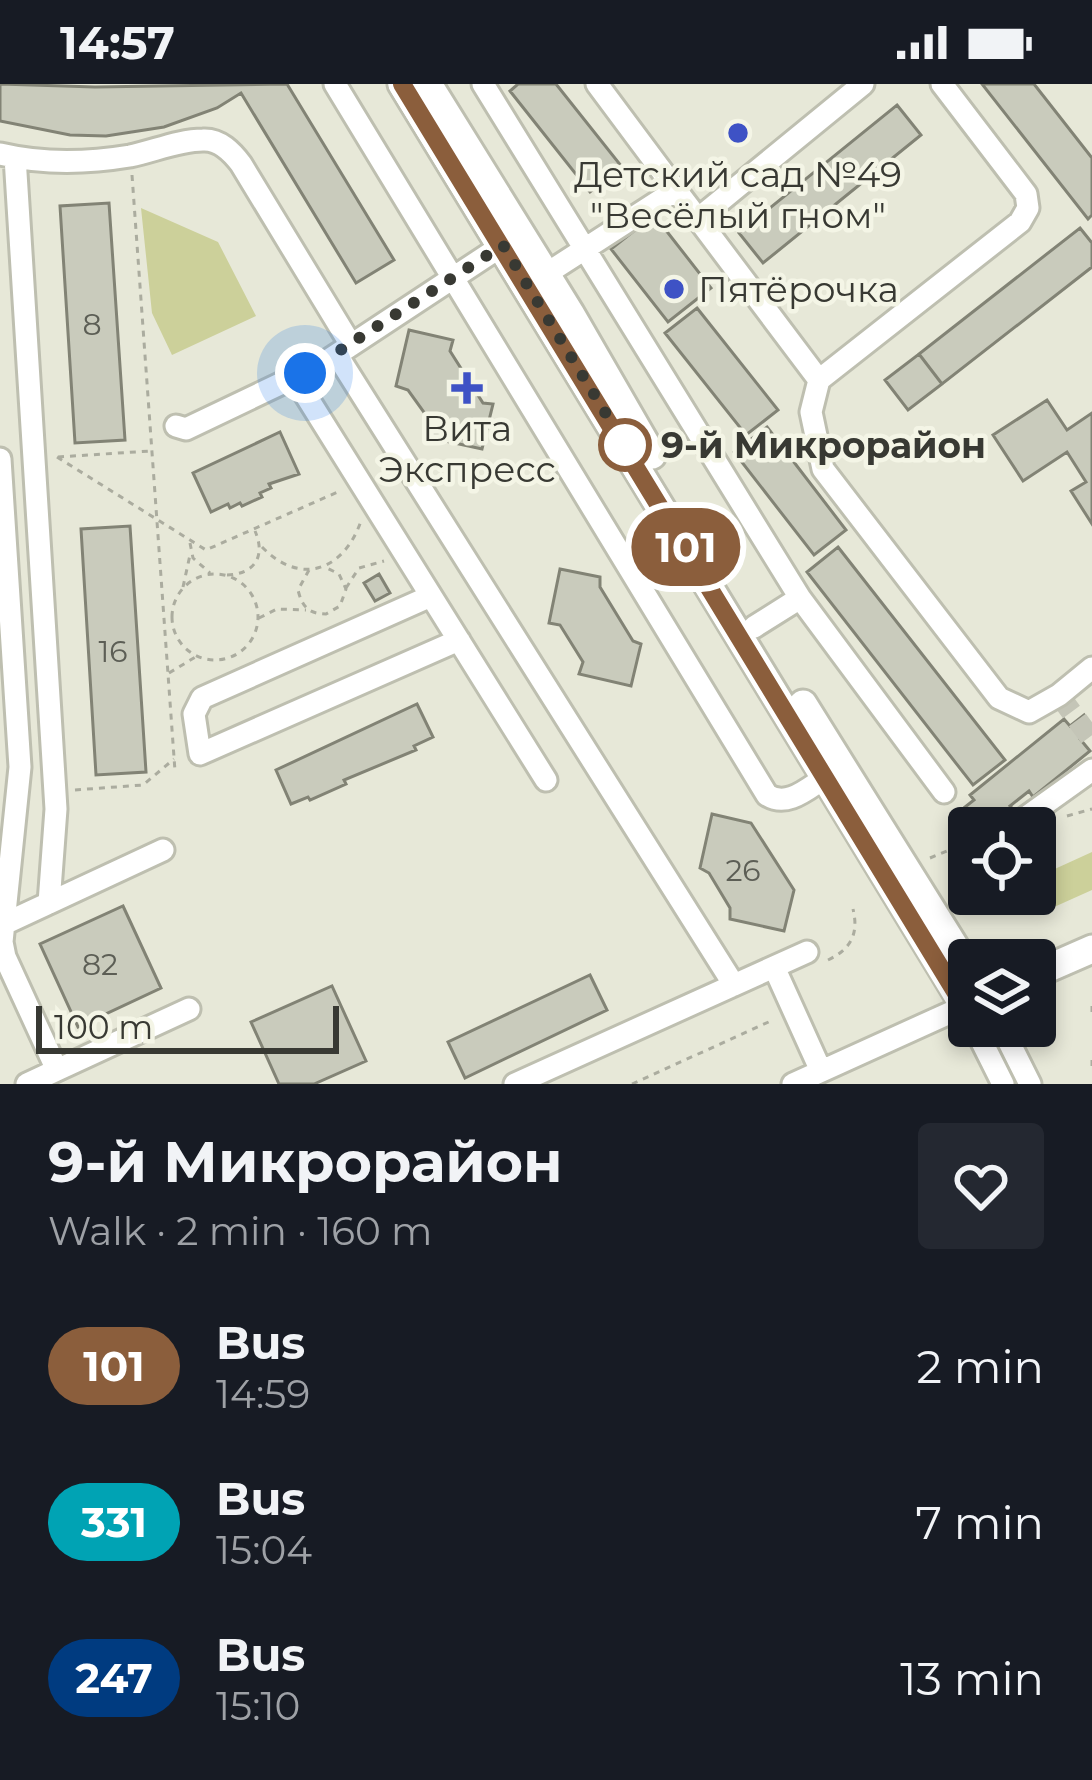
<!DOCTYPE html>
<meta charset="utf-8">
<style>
body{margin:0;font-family:Montserrat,sans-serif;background:#242831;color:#f1f3f6;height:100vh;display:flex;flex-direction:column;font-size:45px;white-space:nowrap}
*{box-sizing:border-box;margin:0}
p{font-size:39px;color:#9ea1a6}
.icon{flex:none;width:66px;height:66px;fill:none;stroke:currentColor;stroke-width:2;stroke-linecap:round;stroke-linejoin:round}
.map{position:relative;height:1000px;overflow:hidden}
.panel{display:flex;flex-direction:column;background:#171b24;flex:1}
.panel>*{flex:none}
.badge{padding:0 24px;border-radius:39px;font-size:42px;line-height:78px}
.controls{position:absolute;left:948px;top:723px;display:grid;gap:24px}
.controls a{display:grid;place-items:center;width:108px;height:108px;border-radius:12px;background:#171b24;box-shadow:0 6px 18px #0003;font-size:60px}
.scale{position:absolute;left:36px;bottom:30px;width:303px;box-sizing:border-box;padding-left:12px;border:6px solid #383933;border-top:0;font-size:33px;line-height:42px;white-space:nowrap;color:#383933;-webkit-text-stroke:9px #f4f5e6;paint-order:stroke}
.you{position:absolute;width:60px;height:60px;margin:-30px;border:9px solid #fff;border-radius:50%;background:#1a73e8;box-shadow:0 0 0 18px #1a73e833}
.map>.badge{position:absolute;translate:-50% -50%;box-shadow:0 0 0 6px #fff}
.round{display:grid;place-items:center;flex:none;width:126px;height:126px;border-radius:12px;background:#242831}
.overview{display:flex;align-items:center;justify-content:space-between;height:204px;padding:0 48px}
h1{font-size:57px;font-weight:700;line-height:90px}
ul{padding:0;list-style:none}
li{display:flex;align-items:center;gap:36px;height:156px;padding:0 48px}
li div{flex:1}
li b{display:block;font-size:45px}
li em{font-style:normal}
li .badge{min-width:132px;font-weight:700;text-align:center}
.status{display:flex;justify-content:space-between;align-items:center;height:84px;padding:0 60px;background:#171b24;direction:ltr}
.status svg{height:33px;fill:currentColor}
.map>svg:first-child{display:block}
</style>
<div class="status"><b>14:57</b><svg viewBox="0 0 49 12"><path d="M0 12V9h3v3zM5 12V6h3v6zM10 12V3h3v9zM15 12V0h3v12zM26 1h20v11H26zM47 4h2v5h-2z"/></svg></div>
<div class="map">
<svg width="1092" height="1000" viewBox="0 0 1092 1000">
<rect width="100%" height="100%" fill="#e7e8d8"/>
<path fill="#ccd09a" d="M141,124L218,158L256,232L172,271L152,229Z
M1092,768V806L1043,828L1033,810L1035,794Z"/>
<path fill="#c9cbbc" stroke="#828375" stroke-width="3" d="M0,0L95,3L287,0L394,176L356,199L241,9L217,24L164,43L106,52L70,51L0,37Z
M518,0H556L622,83L590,108L510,7Z
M982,0H1034L1092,74V131L1088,135Z
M897,21L921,51L763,179L739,149Z
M109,119L125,356L75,359L60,122Z
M654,131L711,204L668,238L611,165Z
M1080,144L1092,159V183L942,300L919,270Z
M697,224L778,326L746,351L665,249Z
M409,246L453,256L450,267L483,319L493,320L482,365L427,353L431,338L408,306L396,302Z
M919,270L942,300L908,326L885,296Z
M1047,316L1067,346L1092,329V440L1071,407L1086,398L1067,368L1023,397L993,351Z
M767,343L846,446L814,471L734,368Z
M280,348L299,390L269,400L271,404L260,409L262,413L242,422L240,419L230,424L228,420L211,428L193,389Z
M130,442L146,688L96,691L81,445Z
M838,463L1005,676L973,701L807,488Z
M560,485L600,493V503L633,557L641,560L631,602L579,590L583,578L560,541L549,539Z
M379,490L390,509L375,517L364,499Z
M417,620L433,653L414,662L416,666L344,696L346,700L310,716L308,713L291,720L276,686Z
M1084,631L1092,646L1080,655L1090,667L1033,713L1029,707L1010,722L1018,731L1007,740L1003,735L992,744H972L966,737L972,732L965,723L974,716L970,711L1064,635L1070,642Z
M712,730L751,739L794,806L784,847L730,835V824L709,789L700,784Z
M123,822L161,904L78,943L40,860Z
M590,891L607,926L465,994L448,958Z
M332,902L366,977L314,1000H279L251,938Z"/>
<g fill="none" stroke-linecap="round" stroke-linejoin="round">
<path stroke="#c4c5b7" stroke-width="21" stroke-dasharray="21 10" stroke-linecap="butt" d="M1059,611L1092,656"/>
<defs>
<path id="minor" d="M335,0L767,711C788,724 808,704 826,693
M483,0L800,514L944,708
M597,0L676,106
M942,0L1026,110L1028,124L1020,138L819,296L811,328L823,385L999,614L1029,628L1059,611L1092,584
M0,70C42,80 88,79 130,72C154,67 179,56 203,56C220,55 232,68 241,80L351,261
M15,73L56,725L49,819
M698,135L819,296
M546,190L676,106L698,135L863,0
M337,271L734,901
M295,294L546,696
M176,342L186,345L324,279L503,161
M0,375L20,683L2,858L5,873L57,986L27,1000
M431,512L202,614L194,630L200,670L459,556
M754,543L800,514
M1011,744L1092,686
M2,841L163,766
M774,883L821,987
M974,942L1003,1000
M1001,942L1030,1000
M57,986L189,925
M515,1000L807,868
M793,1000L965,922L969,931"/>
<path id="major" d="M402,0L965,922L969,920
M428,0L570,229L652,371
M803,620L969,886
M1035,890L1092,865"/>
</defs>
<use href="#minor" stroke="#bebfb0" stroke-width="27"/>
<use href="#major" stroke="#bebfb0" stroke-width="33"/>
<path stroke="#abac9f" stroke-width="3" stroke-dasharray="6 6" stroke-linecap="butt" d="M132,91L175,687
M57,373L206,466L340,407
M58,373L150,367
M190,459L193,474L210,489
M262,463C301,503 344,486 361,437
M309,486L298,506C302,522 308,530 326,530L340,522L346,505L339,490L325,483
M172 533a43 43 0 1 1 86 0a43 43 0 1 1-86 0Z
M227,491C255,490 266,472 255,447
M183,503L190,471
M346,504L359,484L384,477
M259,534L277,525L306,526
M169,589L197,572
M75,706L143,701L174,675
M1067,732L1092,725
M930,774L969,758
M828,876C851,865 859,850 853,825
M1092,922V933
M1092,976V984
M632,1000L773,936"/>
<use href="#minor" stroke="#fff" stroke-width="21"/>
<use href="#major" stroke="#fff" stroke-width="27"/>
</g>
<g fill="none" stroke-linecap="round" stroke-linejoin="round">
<defs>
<path id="line" d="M402,0L964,922L969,920"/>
</defs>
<use href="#line" stroke="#fff" stroke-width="27"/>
<use href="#line" stroke="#8b5e3c" stroke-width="18"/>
<path stroke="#383933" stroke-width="12" stroke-dasharray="0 21.6" d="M305,289L503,161L625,361"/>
</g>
<g fill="#3e52c5" stroke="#f4f5e6" stroke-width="4.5">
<circle cx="738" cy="49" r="12"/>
<circle cx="674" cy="205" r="12"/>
<path d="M461 286h12v12h12v12h-12v12h-12v-12h-12v-12h12z"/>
</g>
<circle fill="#fff" stroke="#8b5e3c" stroke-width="6" cx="625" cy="361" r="24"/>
<g text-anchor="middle" stroke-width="9" stroke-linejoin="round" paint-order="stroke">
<g font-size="30" fill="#5c5e55">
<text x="92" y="251">8</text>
<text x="113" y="578">16</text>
<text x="743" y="797">26</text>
<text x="100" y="891">82</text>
</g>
<g font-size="36" fill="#383933" stroke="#f4f5e6">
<text x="738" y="103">Детский сад №49<tspan x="738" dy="41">"Весёлый гном"</tspan></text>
<text x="698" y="218" text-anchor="start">Пятёрочка</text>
<text x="467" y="357">Вита<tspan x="467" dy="41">Экспресс</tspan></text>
</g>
<g font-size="36" font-weight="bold" fill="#383933" stroke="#f4f5e6" text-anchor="start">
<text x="661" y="374">9-й Микрорайон</text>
</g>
</g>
</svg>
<div class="controls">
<a><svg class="icon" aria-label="locate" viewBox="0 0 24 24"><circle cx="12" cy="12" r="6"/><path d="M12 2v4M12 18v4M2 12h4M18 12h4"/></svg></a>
<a><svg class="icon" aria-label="layers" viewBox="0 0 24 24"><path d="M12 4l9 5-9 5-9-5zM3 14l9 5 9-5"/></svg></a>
</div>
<div class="scale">100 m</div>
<div class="you" style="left:305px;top:289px"></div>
<b class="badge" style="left:686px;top:463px;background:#8b5e3c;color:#fff">101</b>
</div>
<section class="panel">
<div class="overview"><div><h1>9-й Микрорайон</h1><p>Walk · 2 min · 160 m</p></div><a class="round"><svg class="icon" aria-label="heart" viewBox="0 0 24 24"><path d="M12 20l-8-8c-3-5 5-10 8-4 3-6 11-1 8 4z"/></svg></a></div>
<ul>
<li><span class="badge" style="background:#8b5e3c;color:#fff">101</span><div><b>Bus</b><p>14:59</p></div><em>2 min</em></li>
<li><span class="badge" style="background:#00a3b4;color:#fff">331</span><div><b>Bus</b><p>15:04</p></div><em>7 min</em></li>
<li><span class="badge" style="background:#003b80;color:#fff">247</span><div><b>Bus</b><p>15:10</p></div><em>13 min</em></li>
</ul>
</section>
